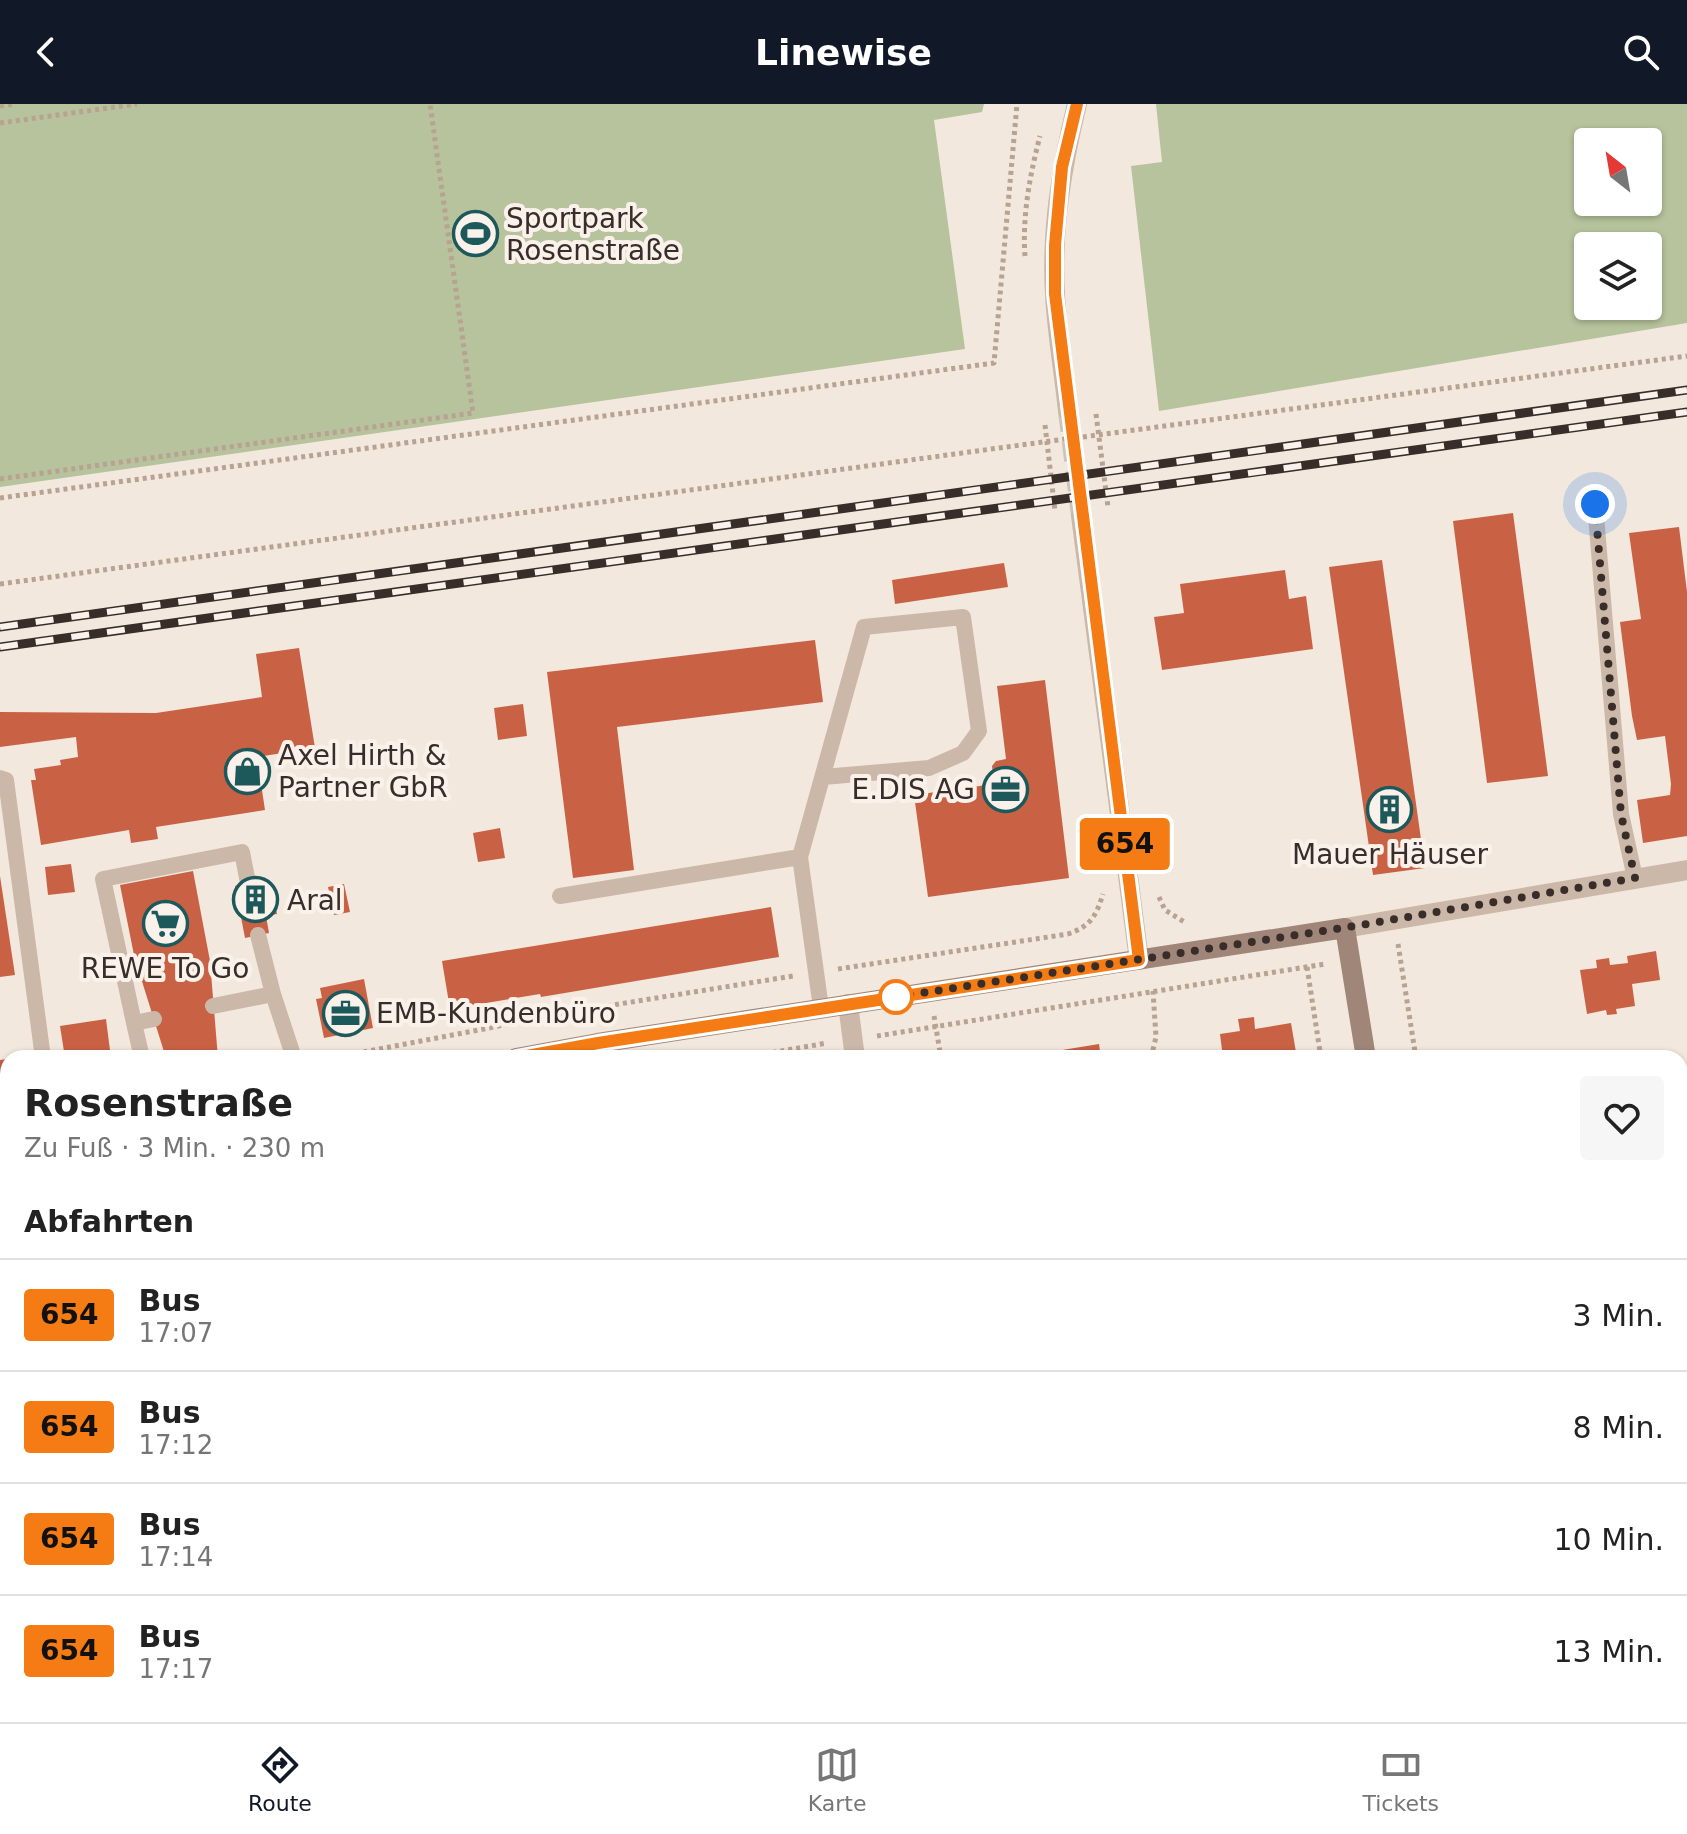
<!DOCTYPE html>
<html lang="de">
<meta charset="utf-8">
<style>
body{margin:0;font-family:"DejaVu Sans",sans-serif;background:#f6f6f6;color:#222;height:100vh;display:flex;flex-direction:column;font-size:30px;white-space:nowrap}
*{box-sizing:border-box;margin:0}
p{font-size:26px;color:#767676}
.icon{flex:none;width:44px;height:44px;fill:none;stroke:currentColor;stroke-width:2;stroke-linecap:round;stroke-linejoin:round}
.map{position:relative;flex:1;overflow:hidden}
.panel{position:absolute;left:0px;top:946px;width:1688px;height:672px;display:flex;flex-direction:column;background:#fff;border-radius:24px 24px 0 0;box-shadow:0 2px 6px #0004}
.panel>*{flex:none}
.badge{padding:0 16px;border-radius:6px;font-size:28px;line-height:52px}
.needle{width:52px;rotate:329deg}
.tools{position:absolute;left:1574px;top:24px;display:grid;gap:16px}
.tools a{display:grid;place-items:center;width:88px;height:88px;border-radius:8px;background:#fff;box-shadow:0 2px 6px #0004;font-size:40px}
.you{position:absolute;width:40px;height:40px;margin:-20px;border:6px solid #fff;border-radius:50%;background:#1a73e8;box-shadow:0 0 0 12px #1a73e833}
.map>.badge{position:absolute;translate:-50% -50%;box-shadow:0 0 0 4px #fff}
h2{padding:0 24px;font-size:30px;line-height:72px}
.round{display:grid;place-items:center;flex:none;width:84px;height:84px;border-radius:8px;background:#f6f6f6}
.summary{display:flex;align-items:center;justify-content:space-between;height:136px;padding:0 24px}
h1{font-size:38px;font-weight:700;line-height:60px}
ul{padding:0;list-style:none}
li{display:flex;align-items:center;gap:24px;height:112px;padding:0 24px;border-top:2px solid #e0e0e0}
li div{flex:1}
li b{display:block;font-size:30px}
li em{font-style:normal}
li .badge{min-width:88px;font-weight:700;text-align:center}
header{display:flex;justify-content:space-between;align-items:center;height:104px;padding:0 24px;background:#111827;color:#fff;font-size:36px;font-weight:700}
.menu{display:flex;justify-content:space-around;align-items:center;height:112px;border-top:2px solid #e0e0e0;background:#fff;font-size:22px;color:#767676}
.menu a{display:grid;justify-items:center;gap:4px}
.menu .selected{color:#111827}
.map>svg:first-child{display:block}
</style>
<header><svg class="icon" aria-label="back" viewBox="0 0 24 24"><path d="M15 5l-7 7 7 7"/></svg>Linewise<svg class="icon" aria-label="search" viewBox="0 0 24 24"><circle cx="10" cy="10" r="6"/><path d="M15 15l6 6"/></svg></header>
<div class="map">
<svg width="1687" height="1618" viewBox="0 0 1687 1618">
<rect width="100%" height="100%" fill="#f3e8dd"/>
<path fill="#b7c39c" fill-rule="evenodd" d="M0,0H984L982,8L934,16L965,245L0,383Z
M1156,0H1687V219L1159,307L1131,62L1162,58ZM1588,38H1648V98H1588ZM1588,142H1648V202H1588Z"/>
<path fill="#c96245" d="M1513,409L1548,672L1487,679L1453,417Z
M1679,423L1687,488V732L1643,739L1637,696L1670,691L1671,680L1665,632L1637,636L1632,612L1620,518L1641,515L1629,429Z
M1382,456L1425,764L1373,771L1329,463Z
M1004,459L1008,483L895,500L892,476Z
M1285,466L1289,495L1306,492L1313,545L1162,566L1154,513L1184,509L1180,480Z
M815,536L823,598L617,623L634,766L573,774L547,568Z
M299,544L315,644L257,653L265,706L156,723L158,735L131,739L129,726L41,741L31,676H36L34,665L61,661L60,656L78,653L76,633L0,643V608L156,609L262,593L256,550Z
M1045,576L1069,774L928,793L914,691L994,680L992,662L996,657L1006,655L997,582Z
M523,600L527,632L498,636L494,604Z
M500,724L505,754L478,758L473,729Z
M71,760L75,788L48,791L45,763Z
M193,767L210,857L218,954H166L140,871H138L120,781Z
M0,772L15,871L0,873Z
M259,777L260,782L272,780L277,810L266,812L269,829L245,834L235,782Z
M344,780L350,808L334,811L328,783Z
M771,803L779,853L541,893L540,890L450,905L442,857Z
M1656,847L1660,876L1632,880L1635,902L1616,905L1617,910L1607,911L1606,906L1587,910L1580,866L1597,864L1596,856L1609,854L1610,861L1628,859L1627,852Z
M364,875L373,924L324,934L316,895L322,894L320,884Z
M1254,913L1255,925L1291,919L1297,954H1223L1220,930L1240,927L1238,915Z
M106,915L111,954H65L60,922Z
M1099,940L1101,954H1051L1050,948Z
M8,955V981L0,983V956Z
M8,1130V1178L0,1180V1131Z
M1680,1275H1687V1323L1680,1324Z
M151,1610H261L262,1618H153Z
M1239,1610L1241,1618H1197V1616Z"/>
<g fill="none" stroke-linecap="round" stroke-linejoin="round">
<path stroke="#cec3b9" stroke-width="20" stroke-dasharray="20 10" stroke-linecap="butt" d="M1068,307L1081,412"/>
<path stroke="#b8a292" stroke-width="5" stroke-dasharray="4 4" stroke-linecap="butt" d="M0,2L15,0
M0,19L137,0
M1025,152C1022,113 1030,70 1040,32
M1096,310L1108,403
M1045,321L1055,407
M1075,334L1687,252
M0,375L473,309L430,0
M0,394L994,259L1017,0
M0,480L1065,335
M1159,793L1165,806L1186,819
M1398,840L1416,954
M1307,863L1321,954
M838,865L1068,830C1091,822 1096,812 1103,790
M934,912L941,954
M877,932L1325,860
M332,954L588,905L793,872
M741,954L827,939
M1151,954L1156,933L1153,887
M0,1020L8,1018
M0,1094L8,1092
M0,1198L8,1196
M0,1303L8,1302
M0,1460L5,1490L0,1503
M0,1508L8,1514
M779,1610L780,1618"/>
<path stroke="#ccb8a8" stroke-width="16" d="M1595,400L1621,710L1635,774
M0,674L6,676L43,954
M560,792L800,753
M258,831L273,890
M213,902L273,890L294,954
M821,904L800,753L864,523L963,513L979,627L963,649L929,664L823,673
M134,919L103,775L242,748L248,779
M142,954L134,919L154,915
M0,1349L8,1351
M118,1610L120,1618
M886,1610L887,1618
M1023,1610L1025,1618
M1255,1610L1256,1618"/>
<path stroke="#ccb8a8" stroke-width="20" d="M1068,307C1064,268 1057,229 1055,190C1051,126 1062,62 1077,0
M1081,412L1139,856
M1345,824L1687,766
M848,900L855,954
M307,1610L308,1618
M659,1618L697,1610"/>
<path stroke="#a08679" stroke-width="20" d="M516,954L598,939L1345,824L1366,954
M0,1058L8,1056
M1680,1431L1687,1430"/>
<defs>
<path id="rail" d="M0,523L1687,286
M0,543L1687,308"/>
</defs>
<use href="#rail" stroke="#382d29" stroke-width="9"/>
<use href="#rail" stroke="#faf2ea" stroke-width="6" stroke-dasharray="18" stroke-linecap="butt"/>
</g>
<g fill="none" stroke-linecap="round" stroke-linejoin="round">
<defs>
<path id="line" d="M516,954L598,939L1139,856L1055,190V141L1062,63L1077,0"/>
</defs>
<use href="#line" stroke="#fff" stroke-width="18"/>
<use href="#line" stroke="#f57c14" stroke-width="12"/>
<path stroke="#382d29" stroke-width="8" stroke-dasharray="0 14.4" d="M896,893L1355,822L1635,774L1621,710L1595,400"/>
</g>
<defs>
<symbol id="stadium-ring" viewBox="-11 -11 22 22"><circle r="9.5" fill="#faf2ea" stroke="#1d595b" stroke-width="1.5"/><path d="M0-5a6.5 5 0 1 0 0 10a6.5 5 0 1 0 0-10ZM-3.5-1.8h7v3.6h-7Z" fill="#1d595b"/></symbol>
<symbol id="shop-ring" viewBox="-11 -11 22 22"><circle r="9.5" fill="#faf2ea" stroke="#1d595b" stroke-width="1.5"/><path d="M-5-2.5h2.3a2.7 3.5 0 0 1 5.4 0H5L5.5 6h-11ZM-1.5-2.5h3a1.5 2.3 0 0 0-3 0Z" fill="#1d595b"/></symbol>
<symbol id="office-ring" viewBox="-11 -11 22 22"><circle r="9.5" fill="#faf2ea" stroke="#1d595b" stroke-width="1.5"/><path d="M-6-3h4V-5.5h4V-3h4V5H-6ZM-1-4.5V-3h2v-1.5ZM-6 0V1H6V0Z" fill="#1d595b"/></symbol>
<symbol id="building-ring" viewBox="-11 -11 22 22"><circle r="9.5" fill="#faf2ea" stroke="#1d595b" stroke-width="1.5"/><path d="M-4-6H4V6H1V3H-1V6H-4ZM-2.5-4.3h1.7v1.8h-1.7ZM.8-4.3h1.7v1.8H.8ZM-2.5-1h1.7V.8h-1.7ZM.8-1h1.7V.8H.8Z" fill="#1d595b"/></symbol>
<symbol id="supermarket-ring" viewBox="-11 -11 22 22"><circle r="9.5" fill="#faf2ea" stroke="#1d595b" stroke-width="1.5"/><path d="M-6-5.5h2.5l.6 2H6L4.5 2H-2.5L-4.4-4H-6ZM-1.5 3.2a1.3 1.3 0 1 0 .1 0ZM3 3.2a1.3 1.3 0 1 0 .1 0Z" fill="#1d595b"/></symbol>
</defs>
<g fill-rule="evenodd">
<use href="#stadium-ring" x="450" y="104" width="51" height="51"/>
<use href="#shop-ring" x="222" y="642" width="51" height="51"/>
<use href="#office-ring" x="980" y="660" width="51" height="51"/>
<use href="#building-ring" x="1364" y="680" width="51" height="51"/>
<use href="#building-ring" x="230" y="770" width="51" height="51"/>
<use href="#supermarket-ring" x="140" y="794" width="51" height="51"/>
<use href="#office-ring" x="320" y="884" width="51" height="51"/>
</g>
<circle fill="#fff" stroke="#f57c14" stroke-width="4" cx="896" cy="893" r="16"/>
<g text-anchor="middle" stroke-width="8" stroke-linejoin="round" paint-order="stroke">
<g font-size="28" fill="#382d29" stroke="#faf2ea" text-anchor="start">
<text x="506" y="124">Sportpark<tspan x="506" dy="32">Rosenstraße</tspan></text>
<text x="278" y="661">Axel Hirth &amp;<tspan x="278" dy="32">Partner GbR</tspan></text>
<text x="975" y="695" text-anchor="end">E.DIS AG</text>
<text x="1390" y="760" text-anchor="middle">Mauer Häuser</text>
<text x="287" y="806">Aral</text>
<text x="165" y="874" text-anchor="middle">REWE To Go</text>
<text x="376" y="919">EMB-Kundenbüro</text>
</g>
</g>
</svg>
<div class="tools">
<a><svg class="needle" viewBox="-14 -14 28 28"><path d="M0-13l5 13h-10z" fill="#e53935"/><path d="M0 13l5-13h-10z" fill="#767676"/></svg></a>
<a><svg class="icon" aria-label="layers" viewBox="0 0 24 24"><path d="M12 4l9 5-9 5-9-5zM3 14l9 5 9-5"/></svg></a>
</div>
<div class="you" style="left:1595px;top:400px"></div>
<b class="badge" style="left:1125px;top:740px;background:#f57c14;color:#111">654</b>
<section class="panel">
<div class="summary"><div><h1>Rosenstraße</h1><p>Zu Fuß · 3 Min. · 230 m</p></div><a class="round"><svg class="icon" aria-label="heart" viewBox="0 0 24 24"><path d="M12 20l-8-8c-3-5 5-10 8-4 3-6 11-1 8 4z"/></svg></a></div>
<h2>Abfahrten</h2>
<ul>
<li><span class="badge" style="background:#f57c14;color:#111">654</span><div><b>Bus</b><p>17:07</p></div><em>3 Min.</em></li>
<li><span class="badge" style="background:#f57c14;color:#111">654</span><div><b>Bus</b><p>17:12</p></div><em>8 Min.</em></li>
<li><span class="badge" style="background:#f57c14;color:#111">654</span><div><b>Bus</b><p>17:14</p></div><em>10 Min.</em></li>
<li><span class="badge" style="background:#f57c14;color:#111">654</span><div><b>Bus</b><p>17:17</p></div><em>13 Min.</em></li>
</ul>
</section>
</div>
<nav class="menu">
<a class="selected"><svg class="icon" aria-label="directions" viewBox="0 0 24 24"><path d="M12 3l9 9-9 9-9-9zM9 14v-3h6M13 9l2 2-2 2"/></svg>Route</a>
<a><svg class="icon" aria-label="map" viewBox="0 0 24 24"><path d="M3 6l6-2 6 2 6-2v14l-6 2-6-2-6 2zM9 4v14M15 6v14"/></svg>Karte</a>
<a><svg class="icon" aria-label="tickets" viewBox="0 0 24 24"><path d="M3 7h18v10H3zM15 7v10"/></svg>Tickets</a>
</nav>
